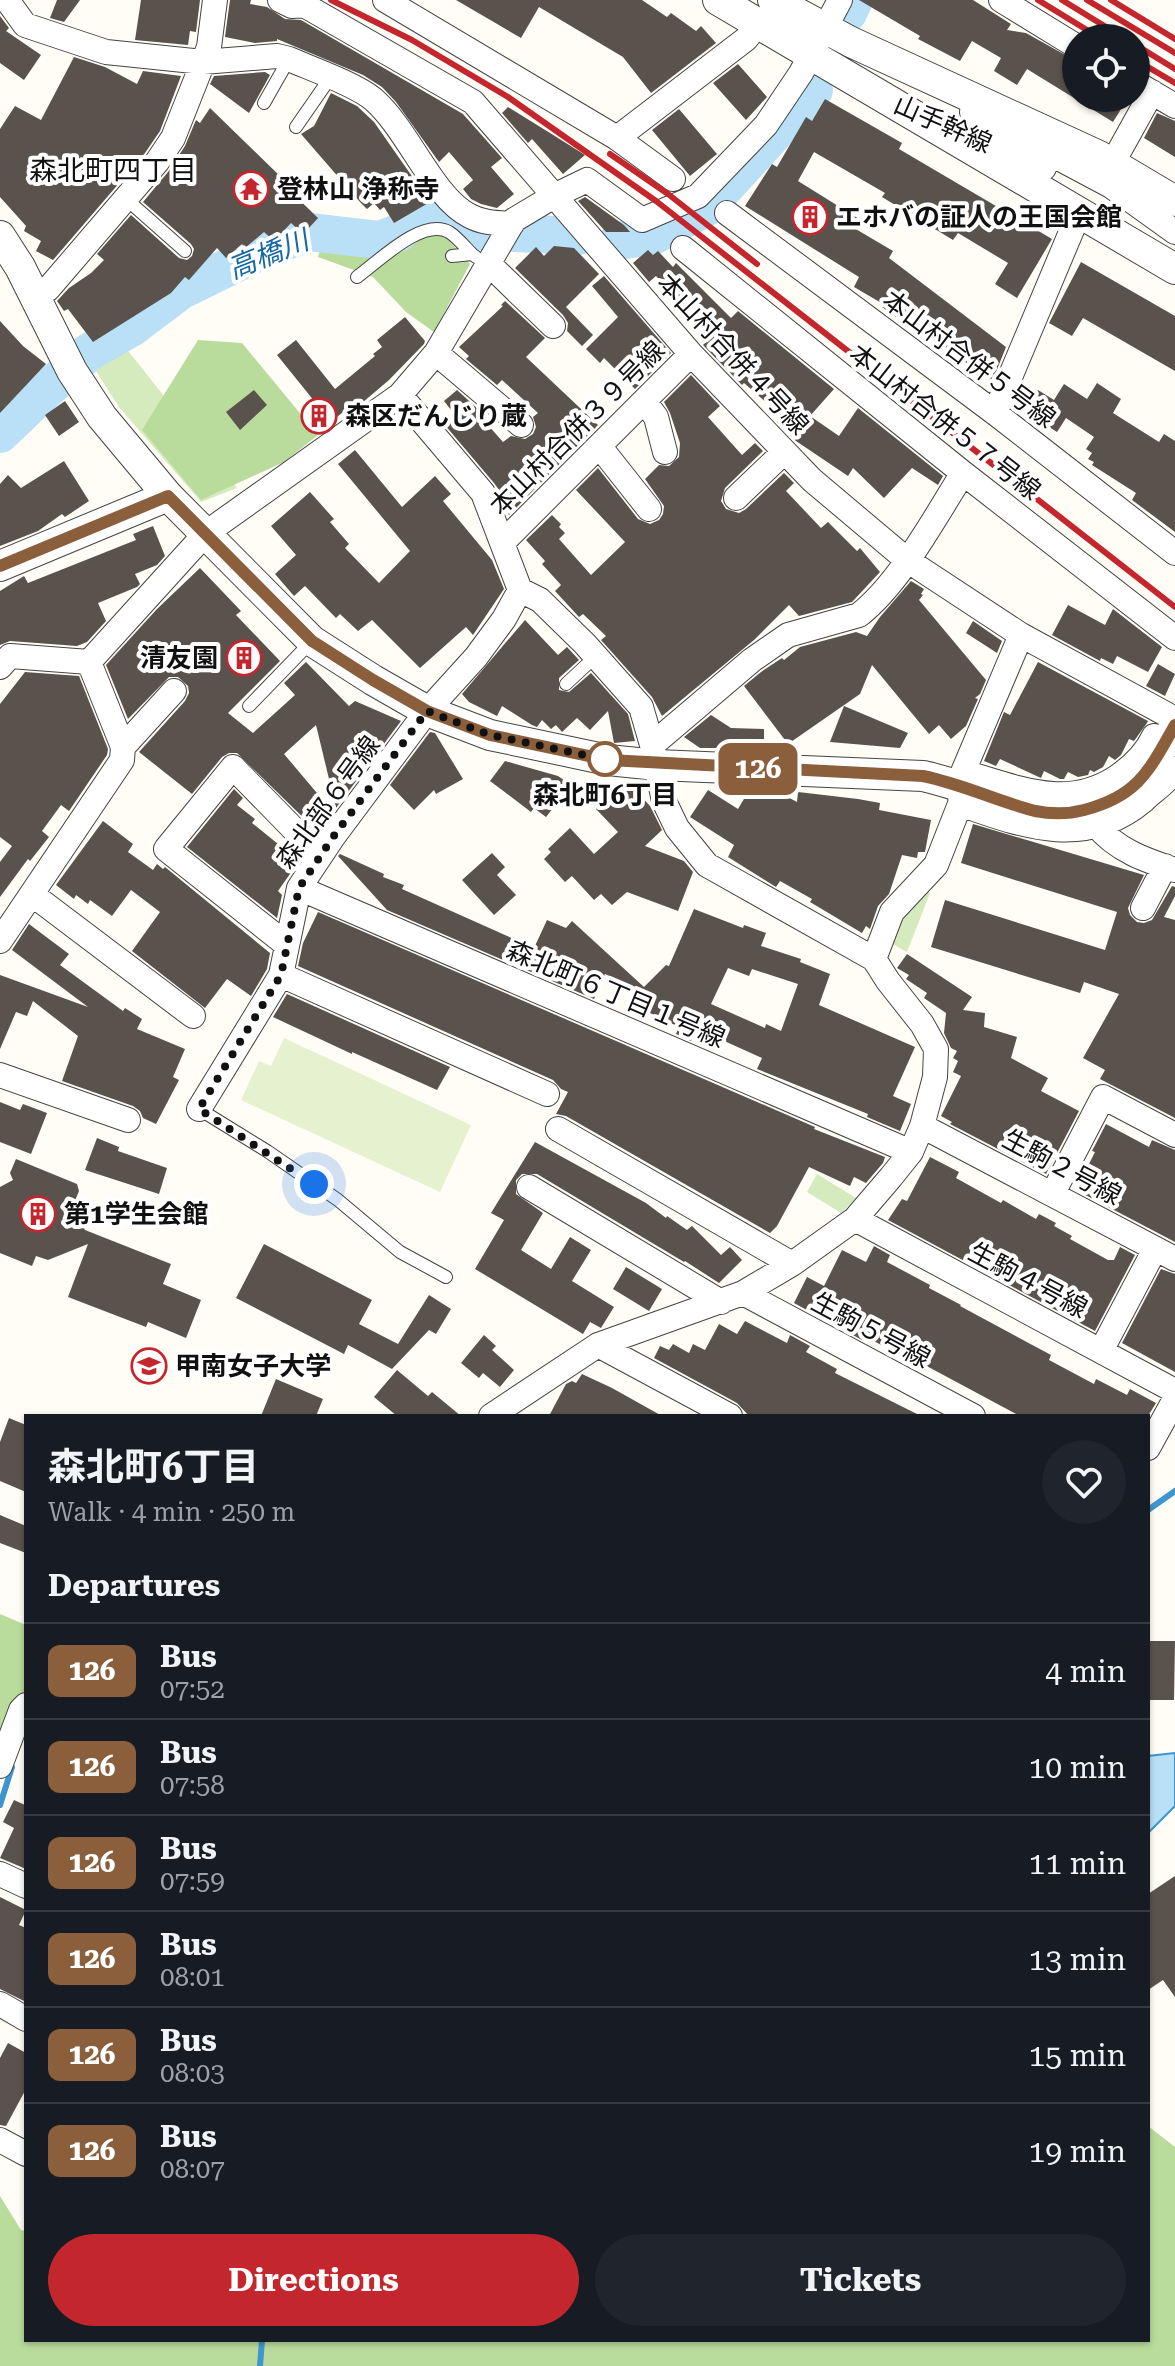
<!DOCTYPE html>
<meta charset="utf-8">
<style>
body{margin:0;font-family:"Roboto Serif","Noto Sans JP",serif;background:#20242c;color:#f1f3f6;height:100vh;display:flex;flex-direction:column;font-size:30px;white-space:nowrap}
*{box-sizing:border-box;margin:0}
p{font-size:26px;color:#9ea1a6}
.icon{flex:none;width:44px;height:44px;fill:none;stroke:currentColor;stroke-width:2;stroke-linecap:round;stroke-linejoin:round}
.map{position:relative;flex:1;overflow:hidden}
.drawer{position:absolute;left:24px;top:1414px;width:1126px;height:928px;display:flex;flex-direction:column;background:#171b24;border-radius:0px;box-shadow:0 2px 6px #0004}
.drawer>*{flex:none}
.badge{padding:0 16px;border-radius:12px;font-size:28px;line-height:52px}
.buttons{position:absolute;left:1062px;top:24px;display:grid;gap:16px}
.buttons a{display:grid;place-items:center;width:88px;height:88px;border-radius:50%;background:#171b24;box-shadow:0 2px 6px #0004;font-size:40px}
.you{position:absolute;width:40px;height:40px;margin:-20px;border:6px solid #fff;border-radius:50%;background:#1a73e8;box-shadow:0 0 0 12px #1a73e833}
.map>.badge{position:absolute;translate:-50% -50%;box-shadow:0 0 0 4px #fff}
h2{padding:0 24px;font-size:30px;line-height:72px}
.round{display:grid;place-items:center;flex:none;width:84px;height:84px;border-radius:42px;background:#20242c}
.summary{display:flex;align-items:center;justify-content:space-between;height:136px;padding:0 24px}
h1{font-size:38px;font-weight:700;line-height:60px}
.button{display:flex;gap:16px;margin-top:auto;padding:16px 24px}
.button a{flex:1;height:92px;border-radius:48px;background:#c4262e;color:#fff;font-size:32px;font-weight:700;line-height:92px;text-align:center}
.button a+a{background:#20242c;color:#f1f3f6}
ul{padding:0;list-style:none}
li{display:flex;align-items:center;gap:24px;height:96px;padding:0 24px;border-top:2px solid #363941}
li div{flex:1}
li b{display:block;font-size:30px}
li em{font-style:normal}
li .badge{min-width:88px;font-weight:700;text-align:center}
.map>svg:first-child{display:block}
</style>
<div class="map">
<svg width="1175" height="2366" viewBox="0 0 1175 2366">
<rect width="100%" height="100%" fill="#fffdf5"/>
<path fill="#d5ebbd" d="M125,347L237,488L201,502L119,407L94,368Z
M924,890L930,893L907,952L887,941L897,917Z
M817,1174L856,1198L841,1213L807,1192Z"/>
<path fill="#b9dc9c" d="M442,233L470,264L434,332L406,312L373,277L318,257L323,239L400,249L412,237Z
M198,340L242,343L318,435L284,462L201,500L142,430Z
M0,1614L26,1625V1690L13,1702L0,1736Z
M1148,2126L1175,2147V2366H0V2196L21,2230L26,2231V2340H1148Z"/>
<path fill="#e6f2cf" d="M284,1038L471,1125L440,1192L241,1100L259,1061L271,1066Z"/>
<path fill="#b9e0f7" stroke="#3f96cf" stroke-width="2" d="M1175,1753V1806L1148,1833V1756Z"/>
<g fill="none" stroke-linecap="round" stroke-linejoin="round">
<path stroke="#3f96cf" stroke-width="6" d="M1148,1510L1175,1491
M0,1805L12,1767
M260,2366L262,2340"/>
<path stroke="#b9e0f7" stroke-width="38" d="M848,13L854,0
M618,241L653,236L707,207L814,90
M0,434L44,392L89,352L131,328L180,291L257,253L309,232L379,240L398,233L414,220L430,215L449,216L471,231L579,236"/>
</g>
<path fill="#5a524d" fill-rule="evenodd" d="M57,0H80L64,22L50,18Z
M141,0H200L196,32L190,31L188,45L135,40Z
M230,0H251L250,4L267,7L285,19L301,20L463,114L502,158L491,167L514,194L497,208L481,204L471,199L463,189L473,180L449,152L439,162L396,102L382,87L363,75L277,39V41L255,43L225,37Z
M456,0H642L667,17L671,13L696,31L701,26L716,43L651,93L623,57L539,7L521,38Z
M859,0H973L1011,24L1007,30L1026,33L1076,61V98H1128L1113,122L1027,69L1017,85L994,71L1001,58L972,41L960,61L918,39L920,36Z
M0,16L9,28L6,31L41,55L24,80L0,63Z
M74,57L105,67L137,84L143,71L181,76L160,131L145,153L53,260L36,251L41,241L24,231L26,226L0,197V129L15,106L41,120Z
M738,64L767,97L746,120L713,83Z
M265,72L270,75L249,113L210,84L214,76Z
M331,93L357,106L374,122L430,202L394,223L384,207L380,210L374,203L367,209L360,202L301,134L314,126Z
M825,99L902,143L899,149L1052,239L1017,298L995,284L1008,263L958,233L953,240L882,197L885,193L814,152L798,181L859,219L854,228L893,251L889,258L1006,347L992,382L900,313L896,317L882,307L883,304L854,287L859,277L745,206L772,164L777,167L806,117L812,121Z
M508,107L550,133L585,155L563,174L532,139L528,143L502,113Z
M210,108L283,179L280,181L318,218L307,230L304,227L300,231L291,223L274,241L264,232L245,248L242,244L226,258L217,248L189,280L185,277L171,293L93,342L68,309L64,311L57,301L69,288L91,273L104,260L97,254L131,215L179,258L187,260L192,256L194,249L191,244L143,202L168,172L185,146L196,120L200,123Z
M679,109L717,154L690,176L652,130Z
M1157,113L1175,121V157L1144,138Z
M585,197L624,225L630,232H606L578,201Z
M554,246L574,248L599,274L566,307L593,335L582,346L567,331L568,323L563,315L515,268L536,247L544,256Z
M648,250L653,255L658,251L673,267L676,263L731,318L738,311L834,389L810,416L839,436L858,408L943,476L938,485L912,468L884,498L853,468L848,476L796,441L777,422L781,419L773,413L775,410L744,383L742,385L703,345L711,338L683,311L686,308L656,276L649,282L633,263Z
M1081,262L1175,316V371L1083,318L1072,336L1049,323Z
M604,276L671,353L635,389L604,358L600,363L586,349L618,317L592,286Z
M505,301L545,338L526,357L598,425L509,515L500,496L502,494L494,483L444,424L455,415L444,401L457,390L478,409L483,414L480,416L503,442L511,436L525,439L533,434L536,427L533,417L538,413L502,380L497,385L466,359L469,356L459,347L503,306L501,305Z
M405,317L425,341L424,344L389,380L362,403L359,399L321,430L304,410L315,402L277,355L296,340L335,389L375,356L373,354L382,347L377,340Z
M0,321L23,346L46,364L0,413Z
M691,375L720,406L708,417L742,455L755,443L763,451L725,488L721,501L726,509L739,513L746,509L784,473L794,483L786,491L821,528L828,522L857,551L860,548L880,572L852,602L799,616L789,605L754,640L662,716L652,697L601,640L606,636L583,614L579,617L555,591L561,585L542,564L545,561L526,540L552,515L561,524L559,527L565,533L559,539L591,575L625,542L576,490L598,468L638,519L650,524L659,520L663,514L664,506L645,479L659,465L669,466L679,457L680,443L670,413L664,402Z
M1097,383L1121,399L1113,413L1159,442L1164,434L1175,441V532L1132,500L1136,493L1092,465L1094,462L1088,459L1092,453L1086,449L1094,437L1066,418L1057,432L1024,411L1038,390L1054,400L1064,384L1087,399Z
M254,390L267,405L240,430L226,412Z
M65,401L79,422L59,436L45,415Z
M355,450L402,507L435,476L451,494L443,501L492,560L504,589L473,635L466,627L420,668L372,620L358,631L340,614L336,618L305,586L294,596L275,574L296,555L271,526L310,492L334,519L330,522L349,544L345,548L379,583L410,551L338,464Z
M64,461L89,501L65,517L62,514L38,531L0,546V484L8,475L21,488Z
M153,526L165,556L157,565L135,574L140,584L137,587L98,603L106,621L87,642L77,646L10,641L0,645V591L24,576L28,583L136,540L133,534Z
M200,568L241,611L236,615L280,661L228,713L253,733L295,695L284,683L306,662L349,706L355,701L401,721L336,808L316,725L284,754L333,812L318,832L237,753H229L222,757L192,794L139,752L185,701L189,693L188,686L178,677H169L128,719L106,665L157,609Z
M911,581L924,589L921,594L923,595L919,600L986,680L980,694L975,698L978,699L966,726L951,739L939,725L929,734L872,665L860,694L788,744L744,686L761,672L782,658L784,660L800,647L856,632L867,636L880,617Z
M1068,605L1105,625L1113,609L1162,647L1148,672L1117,656L1113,664L1101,658L1100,661L1052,635Z
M525,620L558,655L567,647L579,660L559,678V690L569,692L591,673L628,714L635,741L614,743L608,711L590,730L577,718L562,732L556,725L551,729L542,720L537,727L532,725L502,706L497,716L469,702L462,694Z
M973,621L1002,641L997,653L966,633Z
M1038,662L1148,721L1147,723L1134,741L1129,739L1121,755L1115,760L1109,756L1103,767L1094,772L1090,770L1088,775L1078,777L1068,772L1064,779H1060L1044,771L1041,778L1000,759L996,766L984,761L1004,712L1010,715Z
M1158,664L1175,674L1165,696L1146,686Z
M25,672L79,676L108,749L107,755L69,811L61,805L42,831L49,837L30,861L28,859L0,897V862L12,846L0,837V704Z
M844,706L908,733L900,748L830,742Z
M711,715L731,728L764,729V748H700L684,737Z
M430,732L435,733L463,779L436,794L434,790L414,810L390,785Z
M505,761L558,776L571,785L546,817L534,808L531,812L490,781Z
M627,781L650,806L662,830L645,846L684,861L693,872L678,911L627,892L612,905L601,894L594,900L572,876L565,882L544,859L551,852L548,849L570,828L594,854L618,832L596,809Z
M751,787L767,796L771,788L797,802L798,792L858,799L880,803L879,810L931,820L925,852H918L917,858L902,855L889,894L878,906L870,929L866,926L862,933L810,902L812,899L780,881L776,887L728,857L734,845L690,817L708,790L738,809Z
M234,789L243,798L237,805L255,819L252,823L299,861L278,891L282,895L277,918L187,847Z
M103,821L133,844L128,852L153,870L157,864L163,869L165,867L270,953L267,969L251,996L227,979L205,1008L132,951L160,912L131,890L112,916L90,900L88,904L76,895L74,899L56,885Z
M973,824L1144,875L1128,908L1130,915L1137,922L1144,923L1152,920L1172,886L1175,887V896L1164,917L1175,920V1118L1100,1079L1105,1070L1083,1058L1119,994L1084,982L1080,993L931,947L945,900L1105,950L1117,912L961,863Z
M492,853L505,867L497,875L516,895L494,915L462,880Z
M340,854L384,874L383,877L404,885L402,889L534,948L547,920L566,928L572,921L644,987L666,965L669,966L694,909L743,928L744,925L766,933L761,946L801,959L800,962L830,974L819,1005L915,1047L893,1096L911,1104L900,1131L867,1117L868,1114L757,1069L762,1058L702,1031L700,1035L694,1032L691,1041L676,1034L679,1027L648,1012L655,997L605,974L594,999L387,910L338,856ZM728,968L749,976L752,969L798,984L781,1031L766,1024L765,1028L711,1004Z
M318,912L815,1127L814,1129L885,1157L883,1163L866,1183L854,1177L850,1186L809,1167L777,1226L770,1233L566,1116L556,1114L568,1092L561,1089L553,1080L298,966L303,943Z
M29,924L69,954L60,965L123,1011L125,1008L142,1019L137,1029L185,1049L173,1077L179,1080L156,1124L143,1118L140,1111L133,1106L62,1081L78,1036L33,1001L27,1016L16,1012L0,1049V975L88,1007L12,950Z
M907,954L972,997L963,1010L985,1013L984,1027L1017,1037L1011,1058L1048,1078L1041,1091L1079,1111L1046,1174L950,1124L952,1122L941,1116L961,1076L953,1072L958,1061L953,1058L957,1051L951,1048L944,1033L946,1013L924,998L927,993L906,979L909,975L897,968Z
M287,994L450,1067L437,1090L352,1052V1054L273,1017Z
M0,1102L20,1110L23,1104L47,1113L31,1154L0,1142Z
M1106,1124L1149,1147L1152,1140L1175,1150V1242L1076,1190L1095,1152L1092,1151Z
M97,1138L119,1147L118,1151L167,1168L159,1194L85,1170Z
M535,1142L646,1203L666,1218L667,1216L687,1230L692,1226L721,1255L730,1247L742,1260L719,1283L685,1261L684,1262L537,1174H522L516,1180V1194L543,1213L521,1250L551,1269L570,1237L591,1250L572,1281L614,1307L601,1328L590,1322L583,1334L475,1269L504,1220L491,1213Z
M930,1157L959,1172L956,1178L1001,1203L1003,1200L1036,1219L1039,1214L1056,1223L1054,1226L1072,1236L1070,1239L1108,1260H1114L1120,1247L1135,1255L1095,1331L888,1220L902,1199L907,1201Z
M16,1159L77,1184L79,1191L72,1208L85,1230L171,1264L163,1284L201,1300L186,1338L148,1322L146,1327L68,1297L88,1244L48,1260L36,1256L32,1266L0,1253V1187L13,1180L10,1173Z
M264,1244L372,1300L359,1324L398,1344L429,1295L451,1309L436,1334L429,1330L392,1369L348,1345L344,1354L236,1298Z
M874,1246L890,1255L887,1262L930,1285L929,1288L961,1305L960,1306L1051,1355L1049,1360L1094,1384L1096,1379L1127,1395L1130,1389L1156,1403L1148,1416H1020L921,1363L920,1365L864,1336L862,1340L794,1303L807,1277L824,1286L842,1250L866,1262Z
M626,1267L662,1289L649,1311L613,1289Z
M1161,1269L1175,1274V1372L1122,1343Z
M745,1321L787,1343L790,1335L810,1346L806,1352L837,1369L835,1373L921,1416H749L737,1403L654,1358L660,1346L669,1350L673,1344L689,1353L693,1344L705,1350L719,1324L737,1334Z
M484,1335L496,1346L492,1350L514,1370L500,1387L483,1373L479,1378L461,1363Z
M397,1370L428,1396L432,1392L461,1416H397L374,1397Z
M582,1374L612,1388L662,1416H549L566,1384L572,1381L576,1383Z
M276,1379L323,1399L316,1416H261Z
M9,1418L26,1425V1492L0,1481V1442Z
M0,1515L26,1526V1553L0,1543Z
M1148,1641H1175L1174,1700H1148Z
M14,1800L25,1805L26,1802V1869L0,1858L14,1828L3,1822Z
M1175,1876V1997L1163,1980L1148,1990V1894Z
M0,1897L26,1910L19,1925L26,1928V2002L0,1989Z
M8,2043L26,2053V2089L6,2126L0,2125V2058Z"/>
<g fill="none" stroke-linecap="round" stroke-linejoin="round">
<defs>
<path id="service" d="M264,103L289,59
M296,127L330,78
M125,198L185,251
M452,256L472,254L476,257
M357,277C378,262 422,217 449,232C457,237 465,247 472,254
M566,684L596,656
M249,706L311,642
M199,1109L267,1151L338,1200L400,1252L446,1277"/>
<path id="minor" d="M7,0L25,25L106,52L203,62L277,56L289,59C312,69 355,84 373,99C408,129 433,198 470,216C483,223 497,223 512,224
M280,0L292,6L304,5L473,102L691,354L812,480L907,560L1021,635L1175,719
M385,0L617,138L673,179
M1001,0L1076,46
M1136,83L1175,106
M972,112L1111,186L1175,232
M617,138L746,39L758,24
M971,139L1023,157L1044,168
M1112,164L1152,92
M727,213L995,413L1175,553
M683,248L963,473L1175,638
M490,265L553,326
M33,296L48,289L157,162L173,138L209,47L215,0
M436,353L521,425
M400,395L483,493L520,590L540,600L585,644L641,707L652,745
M644,401L656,417L665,452
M995,413L1079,213
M600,447L649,509
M736,498L784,452
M503,542L691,354
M89,662L206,533L400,395L436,353L514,220L554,196L587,180L642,220L698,196L766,125L801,73L840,0
M0,667L10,656L89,662
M123,747L174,691
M963,772C1017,787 1066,811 1117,777C1133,766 1146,753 1154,736
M960,804C1023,826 1085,850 1144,800C1154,790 1168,782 1175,769
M1096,825C1116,850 1145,860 1175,870
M299,888L911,1152
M33,895L193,1016
M1143,908L1165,866
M0,941L122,760L123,747L89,662
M287,945L166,849L233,767L320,856
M874,959L892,912L936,865L960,804L963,772L1021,635
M281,975L547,1094
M0,1075L128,1120
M199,1109L281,975L299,888L333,837L427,711L476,657L504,619L520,590
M922,1126L1175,1259
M558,1129L792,1264
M529,1187L721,1302
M1053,1193L1103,1097L1175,1135
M855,1219L1175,1391
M743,1293L973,1416
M598,1345L730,1416
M1101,1351L1155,1249
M491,1416L598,1345L743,1293L792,1264L855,1219L891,1177L911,1152L922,1126L935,1077L936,1049L922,1024L888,981L874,959L707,865L677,828L664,801L652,745L752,660L788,635L859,615C900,583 935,517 963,473
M1148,1448L1175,1399
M0,1766L21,1710L26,1705
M0,1874L26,1886
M0,2004L26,2019
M0,2140L26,2154"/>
<path id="tertiary" d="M718,0L1175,269
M773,0L851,42L1099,156L1175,201
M0,236L20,267L72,371L102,417L168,496L312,641L373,680L427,711L490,735L608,760L657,765L923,776C994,791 1082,848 1142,778C1155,762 1165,743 1175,726
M0,566L168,496"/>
</defs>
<use href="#service" stroke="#444" stroke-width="14"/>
<use href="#minor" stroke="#444" stroke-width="26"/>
<use href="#tertiary" stroke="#444" stroke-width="32"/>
<use href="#service" stroke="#fff" stroke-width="12"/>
<use href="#minor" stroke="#fff" stroke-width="24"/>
<use href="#tertiary" stroke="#fff" stroke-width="30"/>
<path stroke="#c4262e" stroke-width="6" d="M331,0L412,40L508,97L656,201L1175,607
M1038,0L1100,38
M1062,0L1124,38
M1087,0L1175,53
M1111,0L1175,39
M1136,45L1175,69
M1136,60L1175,83
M610,154L668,194L757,264"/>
</g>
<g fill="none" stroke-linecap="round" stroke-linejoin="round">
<defs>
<path id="line" d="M0,566L168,496L312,641L373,680L427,711L490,735L608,760L923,776C962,784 997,801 1035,811C1050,814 1069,814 1084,810C1138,796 1149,771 1175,725"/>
</defs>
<use href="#line" stroke="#fff" stroke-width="18"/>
<use href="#line" stroke="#8b5e3c" stroke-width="12"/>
<path stroke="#111" stroke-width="8" stroke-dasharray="0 14.4" d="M314,1184L199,1109L281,975L299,888L333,837L427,711L490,735L608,760L605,759"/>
</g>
<defs>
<symbol id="temple-ring" viewBox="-11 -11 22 22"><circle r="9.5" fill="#fff" stroke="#c4262e" stroke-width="1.5"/><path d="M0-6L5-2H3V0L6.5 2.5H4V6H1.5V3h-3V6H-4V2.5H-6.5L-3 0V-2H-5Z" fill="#c4262e"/></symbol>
<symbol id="building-ring" viewBox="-11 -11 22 22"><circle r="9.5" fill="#fff" stroke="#c4262e" stroke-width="1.5"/><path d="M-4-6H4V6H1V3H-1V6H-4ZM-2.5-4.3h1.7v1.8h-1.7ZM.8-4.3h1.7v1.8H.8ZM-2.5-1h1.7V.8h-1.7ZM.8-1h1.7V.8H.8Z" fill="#c4262e"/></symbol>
<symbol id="university-ring" viewBox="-11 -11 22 22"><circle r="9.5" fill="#fff" stroke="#c4262e" stroke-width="1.5"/><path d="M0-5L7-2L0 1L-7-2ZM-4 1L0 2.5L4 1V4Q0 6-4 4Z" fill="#c4262e"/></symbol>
</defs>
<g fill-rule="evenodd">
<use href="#temple-ring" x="231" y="169" width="40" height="40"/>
<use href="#building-ring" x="790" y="197" width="40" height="40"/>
<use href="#building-ring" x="299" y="396" width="40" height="40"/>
<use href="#building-ring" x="224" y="638" width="40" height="40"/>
<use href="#building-ring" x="18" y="1194" width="40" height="40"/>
<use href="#university-ring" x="129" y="1346" width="40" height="40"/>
</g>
<circle fill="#fff" stroke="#8b5e3c" stroke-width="4" cx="605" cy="759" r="16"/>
<g text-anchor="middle" stroke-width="8" stroke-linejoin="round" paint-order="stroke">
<g font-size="26" fill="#111" stroke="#fff">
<text transform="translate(943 124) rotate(24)" y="9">山手幹線</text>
<text transform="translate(733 354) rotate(47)" y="9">本山村合併４号線</text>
<text transform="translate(969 359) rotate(37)" y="9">本山村合併５号線</text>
<text transform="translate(945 422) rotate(38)" y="9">本山村合併５７号線</text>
<text transform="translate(577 428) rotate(-45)" y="9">本山村合併３９号線</text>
<text transform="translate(328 802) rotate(-54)" y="9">森北部６号線</text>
<text transform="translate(616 994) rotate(23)" y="9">森北町６丁目１号線</text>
<text transform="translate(1062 1167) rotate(28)" y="9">生駒２号線</text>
<text transform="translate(1028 1280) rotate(28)" y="9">生駒４号線</text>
<text transform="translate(871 1330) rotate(28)" y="9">生駒５号線</text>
</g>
<g font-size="26" font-weight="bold" fill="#111" stroke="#fff" text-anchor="start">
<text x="277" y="198">登林山 浄称寺</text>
<text x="836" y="226">エホバの証人の王国会館</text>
<text x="345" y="425">森区だんじり蔵</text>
<text x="218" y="667" text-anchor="end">清友園</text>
<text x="64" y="1223">第1学生会館</text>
<text x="175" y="1375">甲南女子大学</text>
</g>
<g font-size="26" font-weight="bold" fill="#111" stroke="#fff">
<text x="605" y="804">森北町6丁目</text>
</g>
<g font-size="28" fill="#111" stroke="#fff">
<text x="113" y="180">森北町四丁目</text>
</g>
<g font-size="28" font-style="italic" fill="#1768a6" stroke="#fff">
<text transform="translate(268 254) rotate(-22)" y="10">高橋川</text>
</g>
</g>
</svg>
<div class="buttons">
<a><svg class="icon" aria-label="locate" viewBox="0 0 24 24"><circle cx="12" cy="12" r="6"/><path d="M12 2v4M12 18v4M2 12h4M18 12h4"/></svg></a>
</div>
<div class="you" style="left:314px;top:1184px"></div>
<b class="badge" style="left:758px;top:769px;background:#8b5e3c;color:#fff">126</b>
<section class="drawer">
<div class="summary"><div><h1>森北町6丁目</h1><p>Walk · 4 min · 250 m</p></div><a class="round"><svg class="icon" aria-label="heart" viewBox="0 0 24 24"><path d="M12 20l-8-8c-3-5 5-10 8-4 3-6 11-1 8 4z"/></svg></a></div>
<h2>Departures</h2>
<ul>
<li><span class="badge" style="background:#8b5e3c;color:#fff">126</span><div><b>Bus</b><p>07:52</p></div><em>4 min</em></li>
<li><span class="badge" style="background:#8b5e3c;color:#fff">126</span><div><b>Bus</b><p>07:58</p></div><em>10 min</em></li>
<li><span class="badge" style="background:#8b5e3c;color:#fff">126</span><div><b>Bus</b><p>07:59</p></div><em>11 min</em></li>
<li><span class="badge" style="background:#8b5e3c;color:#fff">126</span><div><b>Bus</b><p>08:01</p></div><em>13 min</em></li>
<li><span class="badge" style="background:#8b5e3c;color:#fff">126</span><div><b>Bus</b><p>08:03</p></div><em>15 min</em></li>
<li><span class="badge" style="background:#8b5e3c;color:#fff">126</span><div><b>Bus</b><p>08:07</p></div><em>19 min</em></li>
</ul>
<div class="button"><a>Directions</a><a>Tickets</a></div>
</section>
</div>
